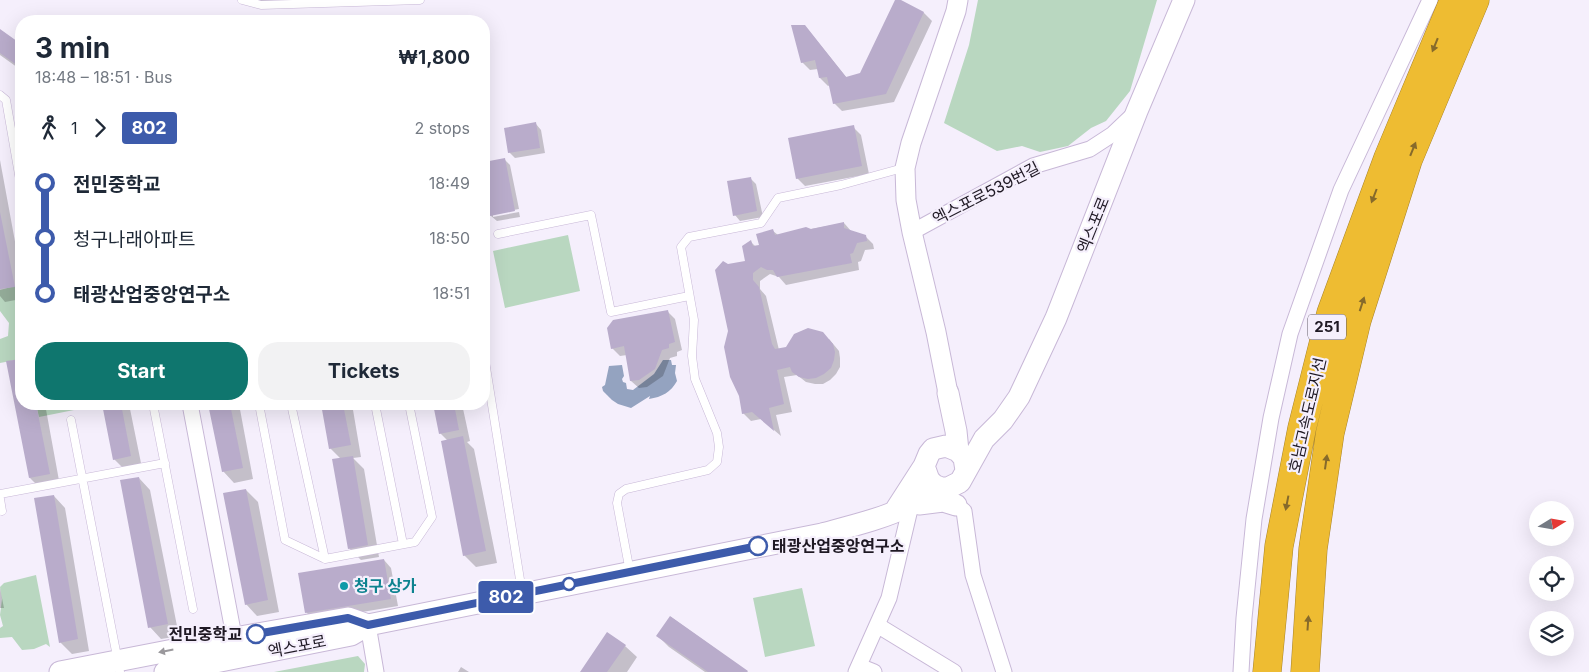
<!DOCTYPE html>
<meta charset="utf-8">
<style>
body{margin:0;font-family:Inter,"Noto Sans KR",sans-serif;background:#f2f2f3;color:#1f2937;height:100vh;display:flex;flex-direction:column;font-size:19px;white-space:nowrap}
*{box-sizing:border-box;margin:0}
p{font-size:16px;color:#747a83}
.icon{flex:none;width:28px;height:28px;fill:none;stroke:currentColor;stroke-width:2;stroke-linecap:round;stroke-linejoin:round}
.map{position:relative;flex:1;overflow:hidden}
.drawer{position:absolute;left:15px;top:15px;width:475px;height:395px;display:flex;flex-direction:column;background:#fff;border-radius:20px;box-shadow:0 5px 20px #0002}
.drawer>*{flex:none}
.badge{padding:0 10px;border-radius:4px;font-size:18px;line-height:32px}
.needle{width:32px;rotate:79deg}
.tools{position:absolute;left:1529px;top:501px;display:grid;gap:10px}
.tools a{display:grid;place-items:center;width:45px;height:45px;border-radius:50%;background:#fff;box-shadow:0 5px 20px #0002;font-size:25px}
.map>.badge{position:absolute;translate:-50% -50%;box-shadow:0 0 0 2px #fff}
.legs{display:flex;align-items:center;gap:8px;height:55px;padding:0 20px;font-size:16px}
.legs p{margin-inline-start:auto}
.summary{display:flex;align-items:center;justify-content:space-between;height:85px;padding:0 20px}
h1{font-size:28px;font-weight:700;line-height:38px}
.primary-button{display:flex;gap:10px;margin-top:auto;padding:10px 20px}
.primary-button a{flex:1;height:58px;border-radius:20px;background:#0f766e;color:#fff;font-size:20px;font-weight:700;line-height:58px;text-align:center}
.primary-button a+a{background:#f2f2f3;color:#1f2937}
ul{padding:0 20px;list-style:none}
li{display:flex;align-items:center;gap:18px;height:55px;font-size:19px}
li i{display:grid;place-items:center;width:8px;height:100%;margin:0 6px;background:currentColor}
li i::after{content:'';width:12px;height:12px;margin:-6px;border:4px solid;border-radius:50%;background:#fff}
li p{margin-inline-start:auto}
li:first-child i{background:linear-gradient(#0000 50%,currentColor 0)}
li:last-child i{background:linear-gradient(currentColor 50%,#0000 0)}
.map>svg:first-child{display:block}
</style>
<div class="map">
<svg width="1589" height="672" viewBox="0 0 1589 672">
<rect width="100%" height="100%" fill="#f5effc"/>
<path fill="#b9d7c0" d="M978,0H1157L1130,91L1106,121L1091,128L1068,146L1040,152L1022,146L997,151L944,123L969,45Z
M568,235L580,291L505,308L493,251Z
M17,264H21V359L0,363V339L8,336L9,323L0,311V290L15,286Z
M36,404H95L89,407L39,417Z
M36,575L50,647L46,644L34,649L22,650L12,637L0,638V628L3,626L0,615L2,599L0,587L4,583Z
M802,588L815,646L765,657L753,598Z
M358,656L365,664L364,672H274Z"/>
<path fill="#94a3c0" d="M663,360H671L672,365H676L675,373L677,381C671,392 662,397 649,399L650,396L631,408L618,404L612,400L603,391L602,387L605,385L609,366L622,365L624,376L622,379L623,382L626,383L627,389L633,390L654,374Z"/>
<path fill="#0003" d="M247,0H276L257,6Z
M897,0L924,13L932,21L894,102L842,111L834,103L830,85L828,86L820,78L818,69L810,70L802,62L805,26L847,78L861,74Z
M0,31L21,46V70L0,55Z
M536,124L541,130L545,153L515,158L509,152Z
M853,127L861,135L869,174L805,186L797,178Z
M504,159L510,165L519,209L493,214V217L519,212L520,217L497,221L491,216L484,180V163Z
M0,160L21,274V299L5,302L0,296Z
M750,178L756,184L763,217L740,221L735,215Z
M844,223L851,231L865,236L873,244L874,249L865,250L861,261L858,262L859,270L786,285L779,277L770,274L760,281V289L766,296L779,350L829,339L839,351L840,358V367L836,374L830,380L823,384H815L806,382L797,375L784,377L792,412L776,415L781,436L761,419L751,421L743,413L729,331L727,266L747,262L751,242L756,247L760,246L773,231L778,235Z
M667,311L675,319L682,350L677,352V356L670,358L663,376L647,387L639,388L631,381L627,355L620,356L612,348Z
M21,360V404H45L60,486L41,489L30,478L8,362Z
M104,404H129L142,468L126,471L114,459Z
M210,404H239L253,479L234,483L223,471Z
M322,404H352L361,457L353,458L364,469L379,557L361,560L349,548L341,459L330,448Z
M434,404H462L470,441L467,442L474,449L497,563L476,567L464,555L448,441L440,433Z
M139,478L150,490L179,636L161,639L150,627Z
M246,490L258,502L279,612L257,616L246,604Z
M54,496L65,508L89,651L72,654L60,642Z
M384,560L391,568L398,606L314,620L306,612Z
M0,588L4,608H0Z
M671,617L748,672H705L669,647L658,636Z
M625,646L637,657L627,672H581Z
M461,667L469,672H458Z"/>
<path fill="#b9accb" d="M895,0H901L924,12L886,94L833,104L827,77L819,78L815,60L801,63L791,25H805L846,77L860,73Z
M0,29L21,44V68L0,53Z
M536,122L540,148L508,153L504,128Z
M854,125L862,166L796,179L788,138Z
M505,158L515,211L490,216L484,187V162Z
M751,177L757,211L733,216L727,181Z
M0,212L15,287L0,289Z
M844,222V228L866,235L867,241L857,243L853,253L850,254L852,263L777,277L773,270H767L761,267L753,273V280L759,287L772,344L775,349L786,347L794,334L808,328L823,332L833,344L835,352L834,360L831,368L824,374L816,378L808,379L799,377L792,372L790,367L777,370L784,404L769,408L774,431L752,412L742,414L739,396L730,377L724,347L728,331L715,270L723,261L728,264L745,261L742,246L751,240L753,246L759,245L756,234L773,229L775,235L806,227L811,229Z
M668,310L675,342L669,344V348L662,350L655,369L639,380L630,381L624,346L611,349L607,328L613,320Z
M21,359V404H36L50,474L29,478L6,361Z
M102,404H121L131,456L113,460Z
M208,404H230L243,468L222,472Z
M321,404H343L351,445L329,449Z
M433,404H454L459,430L439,434Z
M463,436L486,551L463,556L441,441Z
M353,456L368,545L348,549L332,459Z
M139,477L168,624L148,628L120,480Z
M246,489L268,600L245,605L223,493Z
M54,495L78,639L59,643L34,498Z
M384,559L391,599L305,613L298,573Z
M670,616L748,671L747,672H708L656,636Z
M607,632L626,645L607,672H580Z"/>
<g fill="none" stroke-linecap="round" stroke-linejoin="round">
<defs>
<path id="service" d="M242,0L261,5L420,0
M0,95L6,100L21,186
M498,234L591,215L611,312L689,296
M484,355L522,592
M153,404L193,609
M259,404L285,540L325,559L415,542L432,517L409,404
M291,404L325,559
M375,404L403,544
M71,420L120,672
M0,494L165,463
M0,499L2,511
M630,572L617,503L619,494L626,489L708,470L717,462L719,447L717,433L695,379L692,356L694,320L681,247L689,237L761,223L778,198L841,185L903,168"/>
<path id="minor" d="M912,232L1033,166L1090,149L1113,134L1133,115
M190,404L233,631L238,647
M956,505L964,511L973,575L1004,672
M368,625L376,672
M877,625L954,672
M859,666L874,672
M856,672L889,598L911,505
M1241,672L1244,618L1254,519L1271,418L1290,334L1341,190L1430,0"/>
<path id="tertiary" d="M948,393L936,332L912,232L906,200L905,168L911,143L956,11L958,0"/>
<path id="secondary" d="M948,393L956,431L958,451
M924,466L929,480L934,485L941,488H948L960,482L984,439L1003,420L1019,397L1056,318L1137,111L1184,0
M919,504L943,501L956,505
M895,511L924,466L929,454L933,449L946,446L958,451L964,458L966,470
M60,672L235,638L348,618L368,625
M165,672L351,635L368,625L822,534C852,526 882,519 911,505C921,500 931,493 941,488"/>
<path id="motorway" d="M1267,672L1279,546L1302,428L1331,313L1388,158L1454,0
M1305,672L1313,549L1330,433L1357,320L1408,160L1475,0"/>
</defs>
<use href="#service" stroke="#c8b8d7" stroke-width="9"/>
<use href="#minor" stroke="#c8b8d7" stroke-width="17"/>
<use href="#tertiary" stroke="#c8b8d7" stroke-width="21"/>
<use href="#secondary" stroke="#c8b8d7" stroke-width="23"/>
<use href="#motorway" stroke="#a6832d" stroke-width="29"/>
<use href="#service" stroke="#fff" stroke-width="8"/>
<use href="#minor" stroke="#fff" stroke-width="15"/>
<use href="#tertiary" stroke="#fff" stroke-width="19"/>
<use href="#secondary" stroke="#fff" stroke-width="21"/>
<use href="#motorway" stroke="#eebc32" stroke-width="28"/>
</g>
<defs><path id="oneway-solid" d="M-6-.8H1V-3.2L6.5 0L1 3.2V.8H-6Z" transform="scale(1.25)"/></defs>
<g fill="#866a2b">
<use href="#oneway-solid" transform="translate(1435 45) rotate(112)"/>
<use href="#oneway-solid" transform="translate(1413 149) rotate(-68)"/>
<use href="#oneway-solid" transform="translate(1374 196) rotate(111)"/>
<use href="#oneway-solid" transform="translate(1362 304) rotate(-72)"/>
<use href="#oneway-solid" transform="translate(1326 462) rotate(-82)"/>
<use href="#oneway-solid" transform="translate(1287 503) rotate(101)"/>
<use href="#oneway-solid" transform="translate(1308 623) rotate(-86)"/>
</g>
<use fill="#9a989c" href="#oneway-solid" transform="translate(166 651) rotate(169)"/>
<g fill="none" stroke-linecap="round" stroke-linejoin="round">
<defs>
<path id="line-1" d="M256,634L348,618L368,625L758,546"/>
</defs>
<use href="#line-1" stroke="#fff" stroke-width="11"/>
<use href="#line-1" stroke="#3d5bab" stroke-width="8"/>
</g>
<g fill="#fff" stroke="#3d5bab" stroke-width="2.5">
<circle cx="758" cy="546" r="9"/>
<circle cx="569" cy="584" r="6"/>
<circle cx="256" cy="634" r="9"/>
</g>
<circle fill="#0f9aa8" stroke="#f5effc" stroke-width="2" cx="344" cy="586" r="5"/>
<g text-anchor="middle" stroke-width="4.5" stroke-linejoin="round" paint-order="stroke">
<rect fill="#f5effc" stroke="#5f5965" stroke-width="1" x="1308" y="314.5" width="38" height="25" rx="4"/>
<g font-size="15" font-weight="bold" fill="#1f1924">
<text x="1327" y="332">251</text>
</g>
<g font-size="16" fill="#1f1924" stroke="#f5effc">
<text transform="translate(986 193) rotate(-27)" y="6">엑스포로539번길</text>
<text transform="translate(1093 225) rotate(-68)" y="6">엑스포로</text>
<text transform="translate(1307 415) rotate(-77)" y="6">호남고속도로지선</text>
<text transform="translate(297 646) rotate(-11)" y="6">엑스포로</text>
</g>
<g font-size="16" font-weight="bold" fill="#1f1924" stroke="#f5effc" text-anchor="start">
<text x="772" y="552">태광산업중앙연구소</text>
<text x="242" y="640" text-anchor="end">전민중학교</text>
</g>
<g font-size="16" font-weight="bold" fill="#0d838f" stroke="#f5effc" text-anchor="start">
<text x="354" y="592">청구 상가</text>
</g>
</g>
</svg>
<div class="tools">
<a><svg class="needle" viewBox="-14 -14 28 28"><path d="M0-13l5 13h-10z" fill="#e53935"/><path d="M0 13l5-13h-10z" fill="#747a83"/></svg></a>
<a><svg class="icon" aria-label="locate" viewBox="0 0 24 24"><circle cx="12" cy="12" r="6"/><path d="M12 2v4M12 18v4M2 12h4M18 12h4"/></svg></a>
<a><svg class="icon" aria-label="layers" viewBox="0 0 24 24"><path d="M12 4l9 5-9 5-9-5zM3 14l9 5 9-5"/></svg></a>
</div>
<b class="badge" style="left:506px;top:597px;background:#3d5bab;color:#fff">802</b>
<section class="drawer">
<div class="summary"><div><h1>3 min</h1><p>18:48 – 18:51 · Bus</p></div><b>₩1,800</b></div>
<div class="legs"><svg class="icon" aria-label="walk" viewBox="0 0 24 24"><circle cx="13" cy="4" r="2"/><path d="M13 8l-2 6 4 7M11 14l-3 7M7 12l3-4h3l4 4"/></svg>1<svg class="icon" aria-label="forward" viewBox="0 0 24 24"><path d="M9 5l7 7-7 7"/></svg><b class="badge" style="background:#3d5bab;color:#fff">802</b><p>2 stops</p></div>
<ul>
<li><i style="color:#3d5bab"></i><b>전민중학교</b><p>18:49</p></li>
<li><i style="color:#3d5bab"></i><span>청구나래아파트</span><p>18:50</p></li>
<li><i style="color:#3d5bab"></i><b>태광산업중앙연구소</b><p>18:51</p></li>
</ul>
<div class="primary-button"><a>Start</a><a>Tickets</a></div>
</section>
</div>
